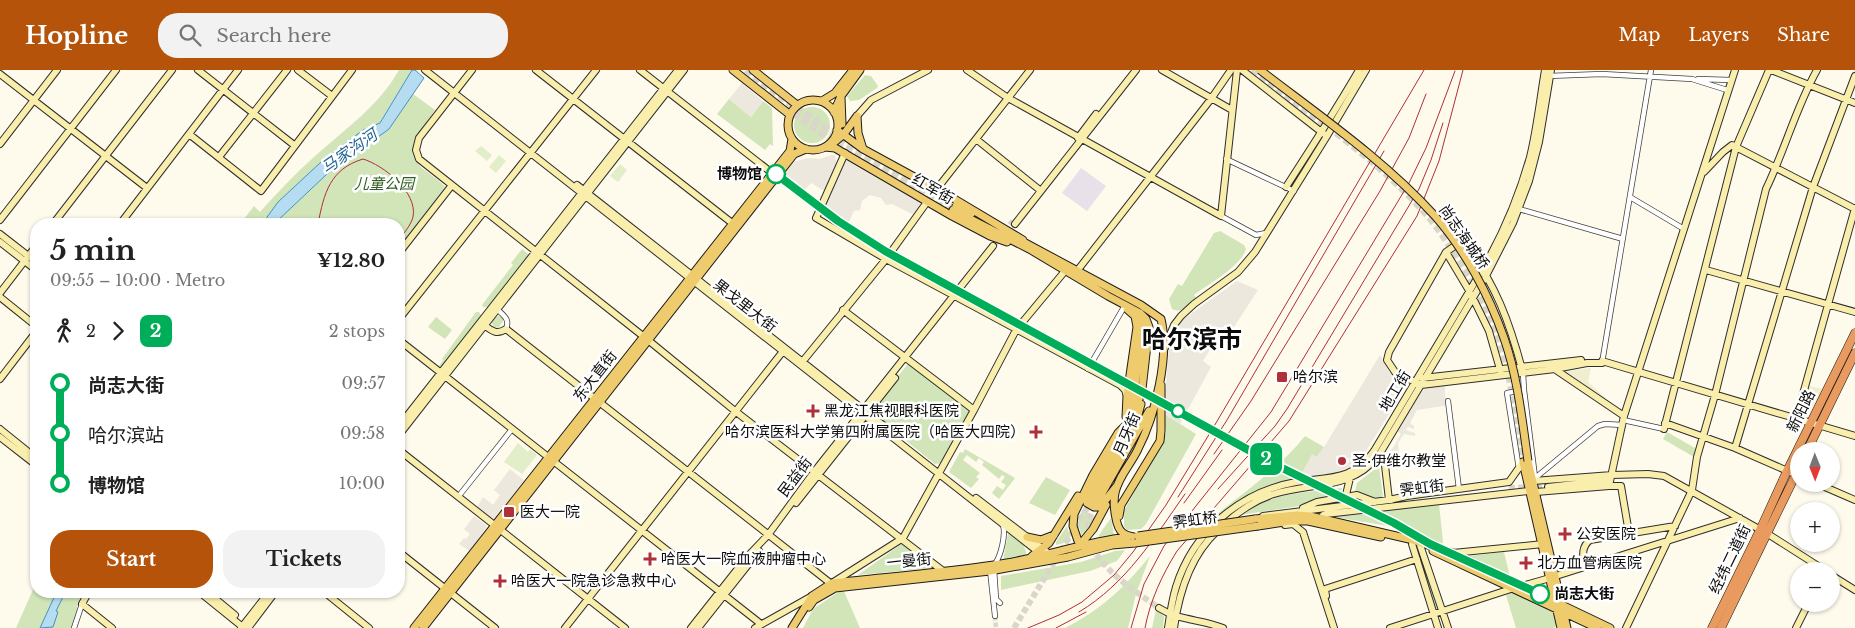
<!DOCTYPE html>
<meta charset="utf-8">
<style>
body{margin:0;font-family:"Libre Baskerville","Noto Sans SC",serif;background:#f2f2f2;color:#222;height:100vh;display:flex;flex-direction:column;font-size:19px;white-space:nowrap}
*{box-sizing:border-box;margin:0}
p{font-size:16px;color:#767676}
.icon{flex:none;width:28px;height:28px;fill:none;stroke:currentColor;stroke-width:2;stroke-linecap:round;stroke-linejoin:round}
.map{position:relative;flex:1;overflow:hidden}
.panel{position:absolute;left:30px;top:148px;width:375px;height:380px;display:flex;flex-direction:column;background:#fff;border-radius:20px;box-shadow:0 1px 4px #0004}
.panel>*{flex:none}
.badge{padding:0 10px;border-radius:8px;font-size:18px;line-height:32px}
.needle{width:32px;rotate:179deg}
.tools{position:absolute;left:1790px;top:372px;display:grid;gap:10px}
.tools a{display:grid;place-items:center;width:50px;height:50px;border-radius:50%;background:#fff;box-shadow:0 1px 4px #0004;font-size:25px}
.map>.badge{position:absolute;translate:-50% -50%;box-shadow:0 0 0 2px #fff}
.legs{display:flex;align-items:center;gap:8px;height:55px;padding:0 20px;font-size:16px}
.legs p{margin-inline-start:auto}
.overview{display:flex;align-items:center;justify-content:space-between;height:85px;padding:0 20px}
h1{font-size:28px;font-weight:700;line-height:38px}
.cta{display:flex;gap:10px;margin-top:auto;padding:10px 20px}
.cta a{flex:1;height:58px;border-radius:20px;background:#b45309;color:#fff;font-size:20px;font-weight:700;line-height:58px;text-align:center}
.cta a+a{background:#f2f2f2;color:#222}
ul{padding:0 20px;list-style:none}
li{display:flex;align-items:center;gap:18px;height:50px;font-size:19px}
li i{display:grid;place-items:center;width:8px;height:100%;margin:0 6px;background:currentColor}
li i::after{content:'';width:12px;height:12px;margin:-6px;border:4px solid;border-radius:50%;background:#fff}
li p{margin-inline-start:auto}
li:first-child i{background:linear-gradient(#0000 50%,currentColor 0)}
li:last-child i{background:linear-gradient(currentColor 50%,#0000 0)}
header{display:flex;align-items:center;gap:30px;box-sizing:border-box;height:70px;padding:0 25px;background:#b45309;color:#fff}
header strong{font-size:24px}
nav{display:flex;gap:28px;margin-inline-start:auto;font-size:18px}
.search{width:350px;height:45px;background:#f2f2f2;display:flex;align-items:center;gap:12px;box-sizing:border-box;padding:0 18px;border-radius:20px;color:#767676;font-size:19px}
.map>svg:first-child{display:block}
</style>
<header>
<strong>Hopline</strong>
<div class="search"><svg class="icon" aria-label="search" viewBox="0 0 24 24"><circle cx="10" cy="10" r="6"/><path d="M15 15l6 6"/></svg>Search here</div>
<nav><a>Map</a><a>Layers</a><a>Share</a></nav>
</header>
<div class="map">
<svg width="1855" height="558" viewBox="0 0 1855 558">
<rect width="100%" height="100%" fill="#fefaec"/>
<path fill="#e9e1ea" d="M1081,98L1106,116L1087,141L1062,123Z"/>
<path fill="#f1edcf" d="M1591,298L1588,312L1615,337L1562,302Z
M1809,316L1823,319L1806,348L1799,347Z"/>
<path fill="#d1e5b9" d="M399,0H412L380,53L363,60L321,92L278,132L267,148L264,146L266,148L262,154H240L254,136L260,142C277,123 295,104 314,87C344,60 379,36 399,0Z
M865,5L871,6L878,16L877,18L859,30L850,31L847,26Z
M413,24L435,40C423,58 401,80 423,99C431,105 439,110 445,117L399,177V154H274L327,104L389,59Z
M729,29L751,47L763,31L772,38L773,76L770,74L765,80L717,44Z
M794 55a18 18 0 1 1 36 0a18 18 0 1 1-36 0Z
M1220,161L1244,175L1246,179C1241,196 1209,214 1194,225L1197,229C1189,235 1182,244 1172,239L1169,229L1178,214L1182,216L1214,163Z
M522,179L528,184V188L490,237H483L482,235L513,195L511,193Z
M476,242H479L482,247L442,298L439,296L443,290L442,289Z
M498,246L503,247V251L499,257L494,258L492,253L493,249Z
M436,247L452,260L445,269L428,257Z
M911,294L971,342L941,393L935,394L873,344L871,340L907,295Z
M1163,343L1196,364L1146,454L1141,459L1127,460L1124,456V441L1166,363Z
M1667,362L1695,378L1694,387L1663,369Z
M1305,366L1324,377L1317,387L1312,385L1299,409L1257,422L1234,434L1215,449H1211C1244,422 1279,399 1305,366Z
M965,379L1015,408L999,429L992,423L997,416L1003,420L1006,415L1001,412L1005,407L1002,405L999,409L982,395L984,392L979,388L976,392L967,385L963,390L980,403L976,407L979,409L971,418L949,402L960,382L963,383Z
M1379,396L1383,427L1373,428L1354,426L1357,413Z
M1046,407L1070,420L1055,445L1029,433Z
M1342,418L1340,426L1320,430L1300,436L1240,445C1270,423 1306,422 1342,418Z
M1437,432L1439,434L1443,472L1441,477L1407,459L1328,446Z
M1082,440L1095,447L1088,458L1081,465L1078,452Z
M1111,448L1114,465L1099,467V465Z
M1067,456L1071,471L1056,475V472Z
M1008,464C1016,468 1027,475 1026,485L1023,488L1003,491Z
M903,473L934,498L858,505Z
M1125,480L1117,491L1090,501L1001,520V506L1081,492L1115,481Z
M1504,482L1510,507L1467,487L1468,486Z
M1150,486L1136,524L1128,558H1065C1101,540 1125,517 1150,486Z
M1421,495H1424L1438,536L1436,539Z
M36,513V521L82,523L77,537L82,543L76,558H16Z
M843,519L860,558H803L813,539Z
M1508,523H1512L1552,542L1556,546L1557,555L1554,558H1516L1506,525Z
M1156,540L1164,546L1163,558H1152Z"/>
<path fill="#e2edca" d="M481,76L492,85L487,91L475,81Z
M499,85L506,91L496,103L489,97Z
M620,94L627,100L618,112L610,106Z
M518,373L528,382L530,379L537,385L522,404L504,392Z"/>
<path fill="#ece8dd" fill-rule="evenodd" d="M742,13L763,31L751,47L729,29Z
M831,85H835L837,96L826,122L811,113L803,122L782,105L793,92L808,88L820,89Z
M844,91H847L920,132L921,136L914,145L892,134L886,135L881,128L870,125L862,131L860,140L854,141L845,161L827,150L823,140Z
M1237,211L1258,220L1232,260L1224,256L1203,291L1211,297L1180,354L1163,343L1170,271L1175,258L1185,248Z
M1380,285L1389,302L1408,313L1363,386L1354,399L1341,405L1299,409L1312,384L1317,387L1324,377ZM1346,385V388H1349V393H1347V395L1339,396L1338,394H1336V386Z
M1445,316V328H1449L1450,335L1417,340L1410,353L1414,356V359L1408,357L1406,360L1415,363V366L1404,364L1398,373L1400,395L1388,397V386L1401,364L1397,361L1424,318Z
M510,399L525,411L492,451L476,439L483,427L493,435L495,432L500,425L494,420Z
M474,446L487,456L470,481L459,474L464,468L466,469L470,464L464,459Z"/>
<path fill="#b5dcf1" stroke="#4292c2" d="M412,0H415L424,8L389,59L327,104L274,154H262L278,132L321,92L363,60L380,53Z
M57,521H66L56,541L58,542L53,557L40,558Z"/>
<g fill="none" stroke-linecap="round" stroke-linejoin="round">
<path stroke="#dad6ca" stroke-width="4.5" stroke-dasharray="4.5 2" stroke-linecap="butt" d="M995,546L996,558"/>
<path stroke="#dad6ca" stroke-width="6" stroke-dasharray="6 3" stroke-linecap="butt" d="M993,176L1013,151
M1509,418L1548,417
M1088,467C1085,454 1091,444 1097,432
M1092,477C1106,503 1135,521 1159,538
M1014,558L1092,430"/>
<path stroke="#dad6ca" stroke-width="7" stroke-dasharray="7 3.5" stroke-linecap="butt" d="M746,0L771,20L859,81L956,136
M1252,0C1312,46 1384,93 1432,151C1444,166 1453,182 1463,198C1478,221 1490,244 1499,270C1512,310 1517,351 1523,392
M785,37L842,78L953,140"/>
<defs>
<path id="street" d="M1548,6L1602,4L1692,9L1727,20
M1698,9L1731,10
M1226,89L1294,121
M1630,127L1684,159
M1519,139L1623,169
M1221,146L1256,165L1266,163
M497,239C504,246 510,249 506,259
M1602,293L1651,0
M1088,299L1124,237
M1523,303L1524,320
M1448,331L1459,419
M1623,350L1664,359
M1519,399L1507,323L1524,320L1535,407
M1534,409L1598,356L1605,354L1623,355
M458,427L512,359
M995,494C1001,485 1006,465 1003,455
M994,499L996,529L1000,533
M990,500L995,546
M74,558L82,534"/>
<path id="secondary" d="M198,0L294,75
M298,0L332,26
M425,0L1041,484
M472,0L419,68L416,80L419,89L648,270L735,341L943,501
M536,0L732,153
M640,0L772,103
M967,0L1008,28L1221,146L1237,0
M1162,0L1232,40
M1242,0L1324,64
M1771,0L1855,33
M0,4L147,118
M857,46L871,30L928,0
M189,64L261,121L352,0
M1078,68L1096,44
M976,69L1041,121
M0,74L57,0
M845,83L816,148L886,189L1120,315L1125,320L1127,326
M219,87L287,0
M1704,102L1723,82L1732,75L1855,139
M577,115L888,359
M1286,117C1311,78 1336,40 1359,0
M936,120L1030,0
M0,150L116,0
M53,154L172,0
M120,154L238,0
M1015,154L1136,0
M0,164L36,192
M0,172L36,200
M1446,182L1471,224L1489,261L1501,303
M399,183L452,115
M1706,200L1855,242
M1077,201L1211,29L1231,0
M0,223L36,176
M0,227L36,256
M843,240L974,340
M399,249L596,0
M484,255C492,261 497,265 506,259L834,516
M399,270L761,554
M1164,280L1174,255L1181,246L1194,234L1238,202L1255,182L1327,66L1366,0
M803,291L886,189L927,132
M1602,291L1855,366
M1553,298L1624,346
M1523,303C1510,253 1495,211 1462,171L1446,182L1389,282L1387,290L1395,302L1421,315L1555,299L1587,293H1602
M1423,308L1581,290
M0,309L36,262
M1796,349L1855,138
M1665,353L1735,378L1799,406
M399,356L678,0
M0,359L36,388
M1664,359L1736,77L1769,0
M399,365L684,0
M0,367L36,395
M1735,378L1813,117L1855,6
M399,380L625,558
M1384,387L1389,430H1391
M1533,411L1612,405L1648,404L1664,406L1768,464L1826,501
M1818,414L1855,430
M1609,416L1624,346L1735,0
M1548,417L1610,410
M1536,422L1609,416H1621L1629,463
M976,428L1052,486
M1345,429L1350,408
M796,433L895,308
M1303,438L1317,432L1357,425L1375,432
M1263,446L1389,430L1407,426L1509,412L1523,392
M1324,450L1323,445L1326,444L1529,421
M1225,454C1239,441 1255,430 1274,424C1312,412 1351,421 1379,385L1486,206L1513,153L1529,111L1539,72L1551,0
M1285,455L1293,454L1303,462L1334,558
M1419,472L1448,558
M1412,474L1438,558
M399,482L495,558
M1453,483L1543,474
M1584,497C1583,486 1581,477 1590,470L1675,456
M1831,505L1855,520
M1556,506L1740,448
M832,513L903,468L974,340L1016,260L1065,201
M1522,516L1550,508
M89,521L82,534L112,558
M198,521L244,558
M206,521L235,545
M323,521L369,558
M1326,526L1325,519L1417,489
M1159,538C1179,551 1201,549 1223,558
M241,558L270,521
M248,558L276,521
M565,558L784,280
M691,558L747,487L768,465L814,402L993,176
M698,558L759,481
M755,558L812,526
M1168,558C1170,544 1172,530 1176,517C1193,462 1240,422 1296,412C1327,407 1354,411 1374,381L1488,190C1506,157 1520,123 1530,87C1537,59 1540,29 1545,0
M1174,558C1179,522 1190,486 1217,461
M1390,558L1514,518
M1626,558L1692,420L1697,387L1715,325L1766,119C1785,80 1796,37 1817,0
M1796,558L1808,534"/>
<path id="primary" d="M733,0L789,44
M753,0L797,35
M841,27L842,54
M788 55a25 25 0 1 1 50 0a25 25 0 1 1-50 0Z
M822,31L835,23L853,0
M834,42L841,26L860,0
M857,46L858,63L863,79
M837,60L863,79L951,127L1023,170
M832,74L844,64L857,46
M825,77L835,78L952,146L990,166L1007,172
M956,136L971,144
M953,140L1031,180L1108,226L1140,243L1146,249L1149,257L1142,319L1136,339L1131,350L1118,363L1093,405L1074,444L1073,456L1078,471L1085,478L1097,479
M1018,169L1141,235L1161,249C1170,286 1155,346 1138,379C1131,394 1118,407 1115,423C1113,432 1115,458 1123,463C1126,466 1130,466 1134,467
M1129,341L1134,323L1143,257L1141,251L1134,244
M1126,347L1127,326L1137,257L1135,246L1127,239
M1528,391L1567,558
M1523,392L1561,558
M1116,417L1100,437H1094L1087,433L1088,426L1123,363
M1092,429L1136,352L1141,334
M1097,432L1149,341
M1119,446L1121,435L1160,371L1161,361V315
M1255,449L1297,445L1310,446L1409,469L1453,483L1610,558
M1258,456L1291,451H1308L1381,467
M1027,467L1041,470L1054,465
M1079,476L1093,459L1106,435
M1433,481L1597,558
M1032,486L1049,473L1078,426
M809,537L814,530L835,518L990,501L1068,487L1112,475L1135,473
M414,558L790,81L792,69
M423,558L794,84L806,79
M792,558L812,526L832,513C886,507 941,503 994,495C1040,489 1083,472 1128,467"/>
<path id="highway" d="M1807,381L1855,283
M1712,558L1760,460L1787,401L1855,263
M1721,558L1799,398"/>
</defs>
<use href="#street" stroke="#3f3f3f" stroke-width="6"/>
<use href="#secondary" stroke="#2e2e2e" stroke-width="8"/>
<use href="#primary" stroke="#1d1d1d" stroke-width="9"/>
<use href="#highway" stroke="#1d1d1d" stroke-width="9"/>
<use href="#street" stroke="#fff" stroke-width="4.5"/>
<use href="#secondary" stroke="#f9eeac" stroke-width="6"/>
<use href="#primary" stroke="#eecb6c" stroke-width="7"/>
<use href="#highway" stroke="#e99a5f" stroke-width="8"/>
<path stroke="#b12f39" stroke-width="1" d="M318,154C324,123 330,99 363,89C383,95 418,122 413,147C411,155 404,163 399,170
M1214,384L1251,331L1380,121L1409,68L1426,24
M1218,419L1275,356L1287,339L1419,119L1431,90L1443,53
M1178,427L1227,350L1384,81
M1184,433L1222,380
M1079,542C1126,514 1154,468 1185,424
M1028,558L1059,545L1082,532L1114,505L1133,482L1166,435L1213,358L1424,0
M1056,558L1086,542
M1131,558L1144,514L1164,476L1271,342L1409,113L1426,78L1455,1
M1145,558C1150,531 1162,505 1177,481L1289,351L1417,146L1439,91L1463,0"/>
<defs>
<path id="primary-bridge" d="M1260,0C1320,46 1384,90 1435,146C1465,180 1489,225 1504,268C1518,308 1522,350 1528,391
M1138,466L1255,449
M1135,473L1258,456"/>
</defs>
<use href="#primary-bridge" stroke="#1d1d1d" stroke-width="9" stroke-linecap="butt"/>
<use href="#primary-bridge" stroke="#eecb6c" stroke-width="7"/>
</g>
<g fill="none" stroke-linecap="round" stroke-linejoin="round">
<defs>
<path id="line-1" d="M776,104L838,151L885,181L1274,394L1394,453L1430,474L1540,524"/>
</defs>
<use href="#line-1" stroke="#fff" stroke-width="11"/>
<use href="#line-1" stroke="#00ae59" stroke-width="8"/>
</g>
<g fill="#fff" stroke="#00ae59" stroke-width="2.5">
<circle cx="776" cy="104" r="9"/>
<circle cx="1178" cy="341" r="6"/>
<circle cx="1540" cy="524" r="9"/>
</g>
<g fill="#b12f39" stroke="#fff" stroke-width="2">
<rect x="1276" y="301" width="12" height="12" rx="2.5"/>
<path d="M810.5 333.5h5v5h5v5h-5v5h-5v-5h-5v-5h5z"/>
<path d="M1033.5 354.5h5v5h5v5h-5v5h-5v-5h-5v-5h5z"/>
<circle cx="1342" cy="391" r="5"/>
<rect x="503" y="436" width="12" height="12" rx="2.5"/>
<path d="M1562.5 456.5h5v5h5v5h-5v5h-5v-5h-5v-5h5z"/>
<path d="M647.5 481.5h5v5h5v5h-5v5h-5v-5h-5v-5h5z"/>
<path d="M1523.5 485.5h5v5h5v5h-5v5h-5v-5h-5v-5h5z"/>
<path d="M497.5 503.5h5v5h5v5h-5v5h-5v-5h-5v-5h5z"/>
</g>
<g text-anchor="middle" stroke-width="5" stroke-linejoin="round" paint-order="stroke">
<g font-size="15" font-weight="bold" fill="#0c0c0c" stroke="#fff" text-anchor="end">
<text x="762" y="109">博物馆</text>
<text x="1554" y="529" text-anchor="start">尚志大街</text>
</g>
<g font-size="15" font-style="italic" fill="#305e22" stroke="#fff">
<text x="384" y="119">儿童公园</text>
</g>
<g font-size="15" fill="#0c0c0c" stroke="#fff">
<text transform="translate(933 119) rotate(30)" y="5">红军街</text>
<text transform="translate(1464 167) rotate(55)" y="5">尚志海城桥</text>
<text transform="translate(745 236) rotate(38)" y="5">果戈里大街</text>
<text transform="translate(595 306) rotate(-52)" y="5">东大直街</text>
<text transform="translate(1395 321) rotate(-59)" y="5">地工街</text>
<text transform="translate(1801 341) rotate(-64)" y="5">新阳路</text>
<text transform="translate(1127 364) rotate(-67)" y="5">月牙街</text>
<text transform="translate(795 407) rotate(-53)" y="5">民益街</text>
<text transform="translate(1422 418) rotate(-7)" y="5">霁虹街</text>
<text transform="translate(1195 450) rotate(-8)" y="5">霁虹桥</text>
<text transform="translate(1730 489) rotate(-64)" y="5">经纬二道街</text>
<text transform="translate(909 491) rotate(-6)" y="5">一曼街</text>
</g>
<g font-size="15" fill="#0c0c0c" stroke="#fff" text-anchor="start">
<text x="1293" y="312">哈尔滨</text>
<text x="824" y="346">黑龙江焦视眼科医院</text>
<text x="1025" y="367" text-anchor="end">哈尔滨医科大学第四附属医院（哈医大四院）</text>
<text x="1352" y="396">圣·伊维尔教堂</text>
<text x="520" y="447">医大一院</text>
<text x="1576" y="469">公安医院</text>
<text x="661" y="494">哈医大一院血液肿瘤中心</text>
<text x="1537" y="498">北方血管病医院</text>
<text x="511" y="516">哈医大一院急诊急救中心</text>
</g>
<g font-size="16" font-style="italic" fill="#1f6493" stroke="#fff">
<text transform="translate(349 81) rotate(-35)" y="6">马家沟河</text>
</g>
<g font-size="25" font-weight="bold" fill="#0c0c0c" stroke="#fff">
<text x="1192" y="278">哈尔滨市</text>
</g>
</g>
</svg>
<div class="tools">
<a><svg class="needle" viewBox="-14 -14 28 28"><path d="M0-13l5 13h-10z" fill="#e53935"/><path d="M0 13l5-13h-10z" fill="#767676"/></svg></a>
<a>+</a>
<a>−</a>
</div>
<b class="badge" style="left:1266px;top:389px;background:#00ae59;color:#fff">2</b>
<section class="panel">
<div class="overview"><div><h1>5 min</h1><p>09:55 – 10:00 · Metro</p></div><b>¥12.80</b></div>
<div class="legs"><svg class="icon" aria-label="walk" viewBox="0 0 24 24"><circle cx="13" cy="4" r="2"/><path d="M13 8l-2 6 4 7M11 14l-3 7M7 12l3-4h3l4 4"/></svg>2<svg class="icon" aria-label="forward" viewBox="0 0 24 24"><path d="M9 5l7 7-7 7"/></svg><b class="badge" style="background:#00ae59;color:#fff">2</b><p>2 stops</p></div>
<ul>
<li><i style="color:#00ae59"></i><b>尚志大街</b><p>09:57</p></li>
<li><i style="color:#00ae59"></i><span>哈尔滨站</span><p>09:58</p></li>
<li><i style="color:#00ae59"></i><b>博物馆</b><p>10:00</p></li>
</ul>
<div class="cta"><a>Start</a><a>Tickets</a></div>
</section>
</div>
